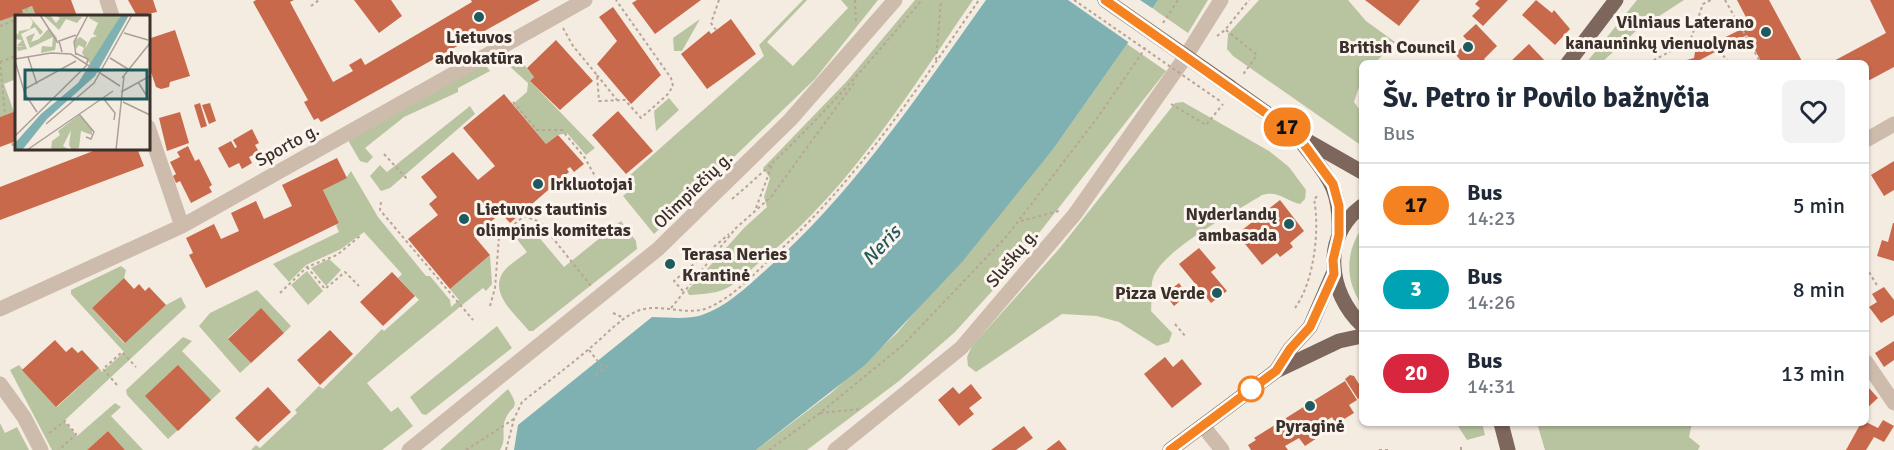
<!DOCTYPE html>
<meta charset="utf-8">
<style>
body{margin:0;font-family:Signika,sans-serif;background:#f2f2f3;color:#1f2937;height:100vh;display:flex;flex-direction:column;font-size:22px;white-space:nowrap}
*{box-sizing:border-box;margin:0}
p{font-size:20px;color:#747a83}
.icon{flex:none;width:33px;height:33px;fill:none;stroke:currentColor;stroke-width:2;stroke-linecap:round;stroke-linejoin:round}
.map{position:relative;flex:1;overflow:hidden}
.details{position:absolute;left:1359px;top:60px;width:510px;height:366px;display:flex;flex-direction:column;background:#fff;border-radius:9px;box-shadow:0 2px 4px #0004}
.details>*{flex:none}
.badge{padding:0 12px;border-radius:20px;font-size:21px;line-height:39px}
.map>.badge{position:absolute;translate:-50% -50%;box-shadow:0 0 0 3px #fff}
.round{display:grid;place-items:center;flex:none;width:63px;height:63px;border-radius:9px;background:#f2f2f3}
.headline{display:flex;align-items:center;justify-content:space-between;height:102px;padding:0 24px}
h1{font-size:28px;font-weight:700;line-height:45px}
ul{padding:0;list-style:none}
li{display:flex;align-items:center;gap:18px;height:84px;padding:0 24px;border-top:2px solid #e0e1e3}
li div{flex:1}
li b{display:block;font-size:22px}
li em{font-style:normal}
li .badge{min-width:66px;font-weight:700;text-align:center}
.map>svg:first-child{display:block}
</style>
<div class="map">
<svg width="1894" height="450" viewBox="0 0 1894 450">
<rect width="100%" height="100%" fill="#f4ebe1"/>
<path fill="#b8c4a0" d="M803,0H807L767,42L793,66L848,8L841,0H878L815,79L654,234L623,196L636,185L629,176L764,56L759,45Z
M915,0H973C910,91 849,191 761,261C750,270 738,283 725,289C713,294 702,294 689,295L687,291L745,227L767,207L764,197L770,178L763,168L847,81Z
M1158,0H1208L1188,33L1152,8Z
M1259,0H1348L1366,21L1395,42L1375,63H1362V78L1354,102L1362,113V146L1233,56L1227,49L1228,34Z
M1637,0H1684L1636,31L1601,63H1586Z
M32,6L36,16H16V79L4,84L14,112L0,117V21L22,13V10Z
M700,19L682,51H674L673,38Z
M1127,44L1166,71L1003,279L955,332L899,381L807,450H756L831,393L897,333L1054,148Z
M518,57L534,77L530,81L595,148L586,155L567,133L558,135L546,144L513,104L527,92L528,83L507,64Z
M484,63L490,71L458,88V92L404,117L365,148L373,157L367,163L360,161L349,142L350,138Z
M669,98L679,110L656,131L654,111Z
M1183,102L1269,151L1289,167L1306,190L1305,199L1300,204C1285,200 1278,190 1262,195C1234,213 1164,248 1153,278C1150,288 1152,301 1151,311L1172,333L1169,342L1157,346L1119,322L1097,316L1062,314L976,372L968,366L967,357L972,346L1059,249L1175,103Z
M470,106L475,114L390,188L381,191L370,176L380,165L387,172Z
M351,171L378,217L426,276H430L450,300L451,307L459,300L450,289L490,255L492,284L486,291L483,288L367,383L391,412L398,407L413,426L382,450H251L256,445L260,448L297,413L295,410L319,386L323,389L382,329L384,331L419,300L398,278L402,274L364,232L341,249L306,265L289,282L273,264L339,232L336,225L339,223L323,190L346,178Z
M621,221L636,241L637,249L533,331H529C517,316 490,295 502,274C506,266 519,259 527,252L513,234L526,222L564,267Z
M1362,228V305C1345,281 1345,252 1362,228Z
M329,259L341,270L326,286L311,268Z
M121,266L126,270L124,278L92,308L124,343L166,305L181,297L186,307L64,421L77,436L115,403L121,407L111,416L143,450H125L108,431L87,450H52L10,370L19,365L57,407L99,368L102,372L124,352L71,294V290Z
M307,271L323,291L308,305L291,285Z
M257,290L291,326L284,333L260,309L228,338L251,363L240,373L199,326L210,313Z
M497,326L512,348L426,415L422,414L410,397Z
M183,337L192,341L182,351L221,391L168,439L127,395L126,390Z
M508,389C522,411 511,404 505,420C501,430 507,439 500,450H440Z
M0,423L5,433L17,427L29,450H0Z
M1456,423H1482L1485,435L1467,440Z
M1537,423H1692L1689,437L1700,446L1698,450H1545Z"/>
<path fill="#7fb0b2" d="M986,0H1158L1054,148L962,262L865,365L756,450H514L518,425L652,317C668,317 686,320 702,315C727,307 749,285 768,268C855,191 919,94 986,0Z"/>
<path fill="#f4ebe1" d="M1068,0H1140L1155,10L1131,44Z"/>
<path fill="#c8694b" d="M0,0H71L77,16H36L32,6L22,10L23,13L0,21Z
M128,0H153L157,12L137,16Z
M256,0H294L290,2L333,82L353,71L349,65L361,58L365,65L472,2L471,0H540L321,122L318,118L314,120L304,102L308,100L253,2Z
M354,0H391L402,16L379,33Z
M637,0H701L655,34L632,3Z
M1365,0H1420L1399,26Z
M1479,0H1508L1483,26L1472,16L1480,8L1475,4Z
M1536,0L1552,13L1554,10L1570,29L1555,45L1522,15Z
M1737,0H1769L1803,63H1762L1747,35L1700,60L1701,63H1676L1694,58L1695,52L1750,25Z
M1870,0H1894V67L1866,82V63H1830L1886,33Z
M613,7L661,75L631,104L597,64L617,41L599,17Z
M731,19L756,54L707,89L681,54L709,31L711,34Z
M1476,24L1497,46L1484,59L1488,63H1463L1455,54L1468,41L1463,36Z
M175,30L190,76L170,82L169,87L161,89L156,87L148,63V39Z
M556,40L593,81L560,110L530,81L534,77L527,68Z
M1529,44L1547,63H1509Z
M504,94L546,144L558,135L584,164L574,172L570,167L567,169L569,172L510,223L501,213L474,236L490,255L450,289L408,239L438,215L429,204L437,197L421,177L453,152L478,180L495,166L463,128Z
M200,103L207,126L201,128L194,105Z
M210,103L216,121L209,124L202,105Z
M16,111V141L0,147V117Z
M618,111L653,151L626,174L592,135Z
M180,112L189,143L167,151L159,118Z
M252,129L259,143L255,145L259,152L249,157L252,163L242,169L239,163L229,168L218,148L231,141L235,148L237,147L233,140Z
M188,146L195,161L199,159L212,185L209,187L212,192L191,203L180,181L176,183L173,176L176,174L170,162L180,157L177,152Z
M101,148H137L144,166L0,220V187Z
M337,158L347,178L323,190L339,223L206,288L189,255L193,253L186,238L214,224L221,239L239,231L231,213L256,201L264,219L292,206L282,185Z
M1894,161V190L1884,196L1871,175Z
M1280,200L1304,231L1290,243L1293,247L1280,257L1277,253L1262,265L1237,234L1251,223L1248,219L1263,207L1266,211Z
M1893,223H1894V261L1877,256L1882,240L1888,242Z
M1199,248L1216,268L1211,272L1227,291L1211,303L1179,264Z
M392,272L415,296L383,326L360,302Z
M124,278L134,289L139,284L145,291L149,287L166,305L125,343L92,308Z
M1179,283L1185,292L1177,298L1180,301L1174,306L1165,294Z
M1884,287L1894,300V315L1881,323L1869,307L1877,302L1872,294Z
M261,308L284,333L251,363L228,339Z
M330,330L353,354L320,385L297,360Z
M55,340L66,352L72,347L78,353L82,350L99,368L56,407L22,370Z
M1894,341V360L1884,367L1875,353Z
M1165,357L1173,367L1182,359L1202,384L1172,408L1144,374Z
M178,365L211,400L178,431L145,396Z
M1350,375L1354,376L1362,389V396L1358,399L1345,379Z
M1345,381L1357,400L1349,405L1354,413L1336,424L1332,417L1318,426L1323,434L1305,446L1299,438L1285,446L1288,450H1251L1248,445L1256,440L1254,438Z
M971,384L982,398L969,408L974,414L959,426L938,400L953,387L959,394Z
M268,387L291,412L258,442L235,418Z
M1868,387L1878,398L1866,409V389Z
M1883,420L1894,426L1884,442L1874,437L1866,450H1846L1861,423L1866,422L1878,428Z
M1024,426L1033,438L1016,450H991Z
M108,431L125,450H87Z
M1059,440L1067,450H1046Z"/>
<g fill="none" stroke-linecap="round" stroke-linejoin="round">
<path stroke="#b9a596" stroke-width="2" stroke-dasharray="3 3" stroke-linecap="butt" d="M855,0L856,21
M1725,0L1761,63
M311,6L319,0
M23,16L28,7
M1163,23L1178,0
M0,26L16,20
M563,28L573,46L597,75L599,101L625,100L641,118L668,94L673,86L671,78L616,0
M716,30L711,23L719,0
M1226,30L1257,55L1242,76
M1217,36L1225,30L1249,0
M1689,44L1703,4L1711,0
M936,60L941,0
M0,61L5,115
M0,62L16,56
M1648,63C1682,47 1702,25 1729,63
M597,75L617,100
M513,102L537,130H562L585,158L595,176
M1171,104L1206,125L1223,104
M12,143L17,154
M384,154L408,180
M732,199C802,140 863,70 922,0
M381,202L380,210L473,320
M756,208L772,165
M1021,221L1059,211
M488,225L499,237
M307,267L325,289L345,272L359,286
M1866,267L1878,287
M683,291L674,281L729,234
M280,293L307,267L337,255L360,236
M490,306L495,288L499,237L524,216L540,222L591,286
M671,308L736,228L771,197L854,83
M1295,308C1314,282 1320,230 1314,199L1319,195
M613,313L624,318
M1175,324L1186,337
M589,350L604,369
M596,375L610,364
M117,385L103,369L122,352L136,367
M820,413L861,409
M49,433L65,421L76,434L59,450
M466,450L514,419
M506,450L514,419L522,402C545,384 568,367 590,348C605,336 622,316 640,310C664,303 690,318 712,306C733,296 751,277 768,261C853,186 915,92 979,0
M769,450L820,413L903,345L1006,237L1098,117L1146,47
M1379,450H1390
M1461,450V444"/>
<path stroke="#cdbbac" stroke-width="15" d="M107,0L112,16
M148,127L182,226
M1866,140L1894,124
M0,309L182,226L585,0
M1866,362L1894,403
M0,384L24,417L41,450
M1203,426L1222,450
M835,450L961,348L1075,214L1184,59L1221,0"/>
<path stroke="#cdbbac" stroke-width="15" d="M409,450L658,249L790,120L895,0"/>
<path stroke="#7d675c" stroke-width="15" d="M1568,63L1616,0
M1230,87L1297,135L1362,172
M1298,137C1324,174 1341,183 1339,232
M1362,206C1321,237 1328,293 1362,325
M1276,371L1290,349L1310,327L1333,274
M1501,423L1508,450
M1170,450L1276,371L1339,341L1362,336"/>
<path stroke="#b9a596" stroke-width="2" stroke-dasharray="3 3" stroke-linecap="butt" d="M1074,0L1220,101"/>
<path stroke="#7d675c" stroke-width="15" d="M1105,0L1230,87"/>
</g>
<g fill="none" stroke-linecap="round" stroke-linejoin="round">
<defs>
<path id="line" d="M1105,0L1297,135L1333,184L1339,206V235L1333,260L1334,274L1310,327L1290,349L1276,371L1170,450"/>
</defs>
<use href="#line" stroke="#fff" stroke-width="14"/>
<use href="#line" stroke="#f58220" stroke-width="9"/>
</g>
<g fill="#1f5a5e" stroke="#fbf5ee" stroke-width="2">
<circle cx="479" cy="17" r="6"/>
<circle cx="1766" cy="32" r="6"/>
<circle cx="1468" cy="47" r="6"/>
<circle cx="538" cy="184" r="6"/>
<circle cx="464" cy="219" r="6"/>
<circle cx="1289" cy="224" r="6"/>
<circle cx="670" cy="264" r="6"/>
<circle cx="1217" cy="293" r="6"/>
<circle cx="1310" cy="406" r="6"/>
</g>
<circle fill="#fff" stroke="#f58220" stroke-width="3" cx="1251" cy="389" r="12"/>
<g text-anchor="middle" stroke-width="6" stroke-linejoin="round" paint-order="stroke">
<g font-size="18" font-weight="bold" fill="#3b302b" stroke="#fbf5ee" text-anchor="end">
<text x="1754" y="28">Vilniaus Laterano<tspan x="1754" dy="21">kanauninkų vienuolynas</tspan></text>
<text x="479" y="43" text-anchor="middle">Lietuvos<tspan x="479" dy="21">advokatūra</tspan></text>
<text x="1456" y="53">British Council</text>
<text x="550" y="190" text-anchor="start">Irkluotojai</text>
<text x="476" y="215" text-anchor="start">Lietuvos tautinis<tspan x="476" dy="21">olimpinis komitetas</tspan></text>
<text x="1277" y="220">Nyderlandų<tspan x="1277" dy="21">ambasada</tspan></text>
<text x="682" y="260" text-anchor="start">Terasa Neries<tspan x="682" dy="21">Krantinė</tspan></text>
<text x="1205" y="299">Pizza Verde</text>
<text x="1310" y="432" text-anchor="middle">Pyraginė</text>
</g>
<g font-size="18" fill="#3b302b" stroke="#fbf5ee">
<text transform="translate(287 145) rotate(-29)" y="6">Sporto g.</text>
<text transform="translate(693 190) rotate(-44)" y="6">Olimpiečių g.</text>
<text transform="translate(1012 258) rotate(-50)" y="6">Sluškų g.</text>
</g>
<g font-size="20" font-style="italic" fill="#1f5a5e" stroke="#fbf5ee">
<text transform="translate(881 245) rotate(-47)" y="7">Neris</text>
</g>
</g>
<g transform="translate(15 15)">
<rect width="135" height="135" fill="#f4ebe1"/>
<path d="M13,0L28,17L25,20L20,12L6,19L12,34L3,36L2,32H9L2,31L7,25L0,24V17L3,20L4,16L15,14L18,7ZM28,0H35L41,8L45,3L40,0L67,2L62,8L51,4L44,15ZM75,0H106L76,50L67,38L69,33L64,30L61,34L59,26L65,22L72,27L70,34L76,23L82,21L78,19L83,8L74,3ZM34,13L42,23L40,35L26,38L27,31L37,32L38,22L15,33L11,22L20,18L16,27L24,24ZM64,100L77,114V120L66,116L64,133L57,135L54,130L56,115L48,131L54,135H36L37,126L45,120L43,116Z" fill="#b8c4a0"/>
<path d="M106,0H114L80,61L32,104L8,134L0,135V128L26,99L63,68Z" fill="#7fb0b2"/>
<path fill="none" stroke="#aaa098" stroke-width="1.5" d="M25,0L43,28M109,18L133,25M47,37L44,26L61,20M61,40L59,27L73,0M13,42L22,69M95,43L113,54M0,44L36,38L56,39L105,71M0,46L10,79L22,97M107,63L135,28M123,67L135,86M8,75L61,46M106,77L135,61M88,83L100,98L99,105M108,87L135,100M64,99L79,117L76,124L71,122M31,109L79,68L117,0M0,121L71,51L73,44L60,38M12,135L98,76M101,135L109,61"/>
<path fill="#1f5a5e" fill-opacity="0.15" stroke="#1f5a5e" stroke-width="3" d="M10,55H132V84H10Z"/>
<rect width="135" height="135" fill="none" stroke="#3b302b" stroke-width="3"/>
</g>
</svg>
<b class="badge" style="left:1287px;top:127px;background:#f58220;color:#111">17</b>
<section class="details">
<div class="headline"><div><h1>Šv. Petro ir Povilo bažnyčia</h1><p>Bus</p></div><a class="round"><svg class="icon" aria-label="heart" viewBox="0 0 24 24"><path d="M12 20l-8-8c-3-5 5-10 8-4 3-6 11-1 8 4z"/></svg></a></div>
<ul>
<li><span class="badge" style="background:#f58220;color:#111">17</span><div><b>Bus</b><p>14:23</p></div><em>5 min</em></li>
<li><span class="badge" style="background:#00a3b4;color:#fff">3</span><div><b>Bus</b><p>14:26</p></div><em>8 min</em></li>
<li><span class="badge" style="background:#d7263d;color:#fff">20</span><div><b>Bus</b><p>14:31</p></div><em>13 min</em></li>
</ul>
</section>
</div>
